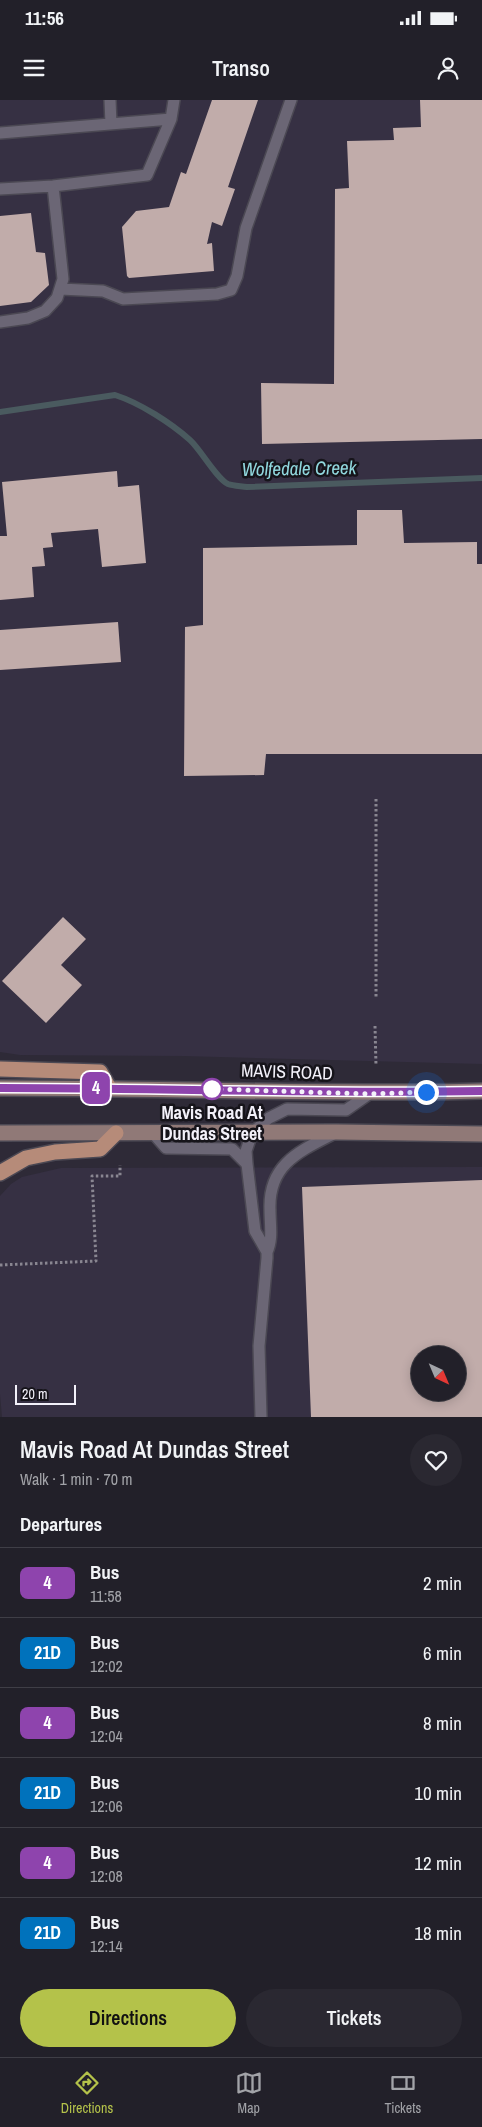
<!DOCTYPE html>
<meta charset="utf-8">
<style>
body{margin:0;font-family:"Archivo Narrow",sans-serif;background:#2a2831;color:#f1f3f6;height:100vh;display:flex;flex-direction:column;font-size:19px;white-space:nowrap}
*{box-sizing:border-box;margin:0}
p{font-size:16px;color:#a2a3a8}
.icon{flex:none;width:28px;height:28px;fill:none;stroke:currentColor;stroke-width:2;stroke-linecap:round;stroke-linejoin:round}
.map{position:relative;height:1317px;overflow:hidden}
.drawer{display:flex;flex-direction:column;background:#222029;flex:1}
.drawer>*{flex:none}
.badge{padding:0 10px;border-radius:8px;font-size:18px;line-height:32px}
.needle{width:32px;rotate:136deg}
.buttons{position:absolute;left:411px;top:1246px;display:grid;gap:10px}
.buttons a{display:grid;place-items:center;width:55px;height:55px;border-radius:50%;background:#222029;box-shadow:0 2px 12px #0003,0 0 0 1px #3f3e46;font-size:25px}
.scale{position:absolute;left:15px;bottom:12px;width:61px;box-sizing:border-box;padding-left:5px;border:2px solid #f3f1fa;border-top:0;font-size:14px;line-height:18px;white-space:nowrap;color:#f3f1fa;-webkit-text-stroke:4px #16141a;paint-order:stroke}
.you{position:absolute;width:25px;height:25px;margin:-12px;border:4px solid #fff;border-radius:50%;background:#1a73e8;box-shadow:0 0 0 8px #1a73e833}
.map>.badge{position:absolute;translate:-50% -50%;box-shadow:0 0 0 2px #fff}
h2{padding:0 20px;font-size:19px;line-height:45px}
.round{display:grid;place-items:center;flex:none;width:52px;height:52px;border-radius:26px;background:#2a2831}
.summary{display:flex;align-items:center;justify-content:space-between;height:85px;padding:0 20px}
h1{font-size:24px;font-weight:600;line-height:38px}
.cta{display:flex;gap:10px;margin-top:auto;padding:10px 20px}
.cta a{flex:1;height:58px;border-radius:30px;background:#b4c24a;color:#111;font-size:20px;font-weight:600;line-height:58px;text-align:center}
.cta a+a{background:#2a2831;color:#f1f3f6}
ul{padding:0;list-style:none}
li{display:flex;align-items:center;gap:15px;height:70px;padding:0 20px;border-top:1px solid #3f3e46}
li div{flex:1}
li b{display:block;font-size:19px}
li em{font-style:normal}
li .badge{min-width:55px;font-weight:700;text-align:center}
.status{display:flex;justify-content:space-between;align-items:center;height:35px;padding:0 25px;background:#222029;direction:ltr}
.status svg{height:14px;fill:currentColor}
header{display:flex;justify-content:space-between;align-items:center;height:65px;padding:0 20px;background:#222029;font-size:22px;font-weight:600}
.menu{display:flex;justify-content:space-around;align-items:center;height:70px;border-top:1px solid #3f3e46;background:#222029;font-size:14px;color:#a2a3a8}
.menu a{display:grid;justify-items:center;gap:2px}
.menu .active{color:#b4c24a}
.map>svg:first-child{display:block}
</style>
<div class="status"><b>11:56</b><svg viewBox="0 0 49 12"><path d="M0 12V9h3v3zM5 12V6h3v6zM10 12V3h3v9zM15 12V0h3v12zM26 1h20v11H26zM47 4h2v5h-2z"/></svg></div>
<header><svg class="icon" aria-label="menu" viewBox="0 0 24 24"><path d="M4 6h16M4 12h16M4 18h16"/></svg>Transo<svg class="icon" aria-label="person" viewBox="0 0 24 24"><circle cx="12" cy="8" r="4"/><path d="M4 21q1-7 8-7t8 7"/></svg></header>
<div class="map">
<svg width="482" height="1317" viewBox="0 0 482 1317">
<rect width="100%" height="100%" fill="#2e2a37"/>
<path fill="#363043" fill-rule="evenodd" d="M0,0H482V964L183,956L20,955L0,952Z
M482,1067V1317H2L0,1294V1096L11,1084L22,1077L61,1068ZM420,1255H458V1292H420Z"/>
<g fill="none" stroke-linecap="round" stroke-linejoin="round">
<path stroke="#4a5a5f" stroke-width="6" d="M0,312L115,295C140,303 171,323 190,340C201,350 217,379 228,384C233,386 241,386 247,387L482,378"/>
</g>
<path fill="#c1acaa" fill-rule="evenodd" d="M212,0H258L228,87L235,89L222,126L212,122L207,144L212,143L214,171L129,178L127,176L122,127L136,111L169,107L181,72L186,74Z
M420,0H482V339L262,344L261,283L334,284L335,89L349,88L347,41L394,40L393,28L421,27Z
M31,113L36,152L45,153L49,185L31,202L0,206V116Z
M117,371L118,387L139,385L146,463L102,467L98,429L51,433L53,447L43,448L45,466L32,467L34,497L0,500V436H7L2,382Z
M357,410H402L404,443L477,442V464H482V654H266L264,675L184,676L185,527L203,525V448L357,445Z
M118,522L121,562L0,570V530Z
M63,817L86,839L61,865L82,885L46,923L2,881Z
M482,1080V1317H311L302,1087ZM420,1255H458V1292H420Z"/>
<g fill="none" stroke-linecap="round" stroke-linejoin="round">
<defs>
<path id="lane" d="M110,0L111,24
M0,33L171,19L174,0
M0,89L53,86L147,75L171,19
M60,189L103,191L123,199L217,194L231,190L237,176L246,128L291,0
M0,222L28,218L45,211L57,198L63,179L53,86
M152,1032L166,1048L232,1049L247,1064
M267,1152C273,1139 270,1125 270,1110C268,1064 300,1051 335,1033
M261,1317L259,1246L267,1158V1152L255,1131L247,1064L246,1051L252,1033L269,1018L287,1009L346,1010L369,994"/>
<path id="secondary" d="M0,988C161,988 321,995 482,991
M0,1033L336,1032L482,1034"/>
<path id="primary" d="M0,969L100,972L109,988
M0,1073L26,1058L55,1052L100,1049L116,1033"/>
</defs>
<use href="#lane" stroke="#4b4853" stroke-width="14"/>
<use href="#secondary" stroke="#4b4853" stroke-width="18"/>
<use href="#primary" stroke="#4b4853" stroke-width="18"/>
<path stroke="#898691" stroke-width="3" stroke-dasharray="2.5 2.5" stroke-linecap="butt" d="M376,699V899
M375,926L376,966
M0,1165L96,1161L92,1076H120V1065"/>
<use href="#lane" stroke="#6b6675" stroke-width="11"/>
<use href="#secondary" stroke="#907977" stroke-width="15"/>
<use href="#primary" stroke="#b68b79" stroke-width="15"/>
</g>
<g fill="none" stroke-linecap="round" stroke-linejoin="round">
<defs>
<path id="line" d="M0,988C161,988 321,994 482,991"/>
</defs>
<use href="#line" stroke="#fff" stroke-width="11"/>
<use href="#line" stroke="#8e44ad" stroke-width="8"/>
<path stroke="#f3f1fa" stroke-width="5" stroke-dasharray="0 9" d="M212,989L369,994L426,992"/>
</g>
<circle fill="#fff" stroke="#8e44ad" stroke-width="2.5" cx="212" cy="989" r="10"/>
<g text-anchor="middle" stroke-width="5" stroke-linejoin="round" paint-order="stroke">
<g font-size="18" fill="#f3f1fa" stroke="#16141a">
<text transform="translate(287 972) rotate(2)" y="6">MAVIS ROAD</text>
</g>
<g font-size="18" font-weight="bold" fill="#f3f1fa" stroke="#16141a">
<text x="212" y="1019">Mavis Road At<tspan x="212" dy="21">Dundas Street</tspan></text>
</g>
<g font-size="19" font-style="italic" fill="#91d8de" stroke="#16141a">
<text transform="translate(299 368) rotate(-1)" y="7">Wolfedale Creek</text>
</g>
</g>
</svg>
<div class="buttons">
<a><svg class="needle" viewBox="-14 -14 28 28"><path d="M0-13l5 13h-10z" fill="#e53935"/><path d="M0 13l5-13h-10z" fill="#a2a3a8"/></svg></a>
</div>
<div class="scale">20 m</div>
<div class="you" style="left:426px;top:992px"></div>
<b class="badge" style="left:96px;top:988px;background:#8e44ad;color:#fff">4</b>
</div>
<section class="drawer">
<div class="summary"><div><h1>Mavis Road At Dundas Street</h1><p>Walk · 1 min · 70 m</p></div><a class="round"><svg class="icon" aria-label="heart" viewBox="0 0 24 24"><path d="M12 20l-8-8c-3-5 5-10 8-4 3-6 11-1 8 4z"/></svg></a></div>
<h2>Departures</h2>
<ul>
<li><span class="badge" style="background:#8e44ad;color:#fff">4</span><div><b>Bus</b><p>11:58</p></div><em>2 min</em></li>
<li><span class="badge" style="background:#0072bc;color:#fff">21D</span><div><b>Bus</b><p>12:02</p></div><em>6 min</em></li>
<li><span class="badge" style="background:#8e44ad;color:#fff">4</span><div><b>Bus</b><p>12:04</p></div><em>8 min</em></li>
<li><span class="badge" style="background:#0072bc;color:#fff">21D</span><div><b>Bus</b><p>12:06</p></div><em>10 min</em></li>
<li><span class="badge" style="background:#8e44ad;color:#fff">4</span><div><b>Bus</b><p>12:08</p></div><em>12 min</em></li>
<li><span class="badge" style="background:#0072bc;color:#fff">21D</span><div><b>Bus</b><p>12:14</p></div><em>18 min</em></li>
</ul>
<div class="cta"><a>Directions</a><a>Tickets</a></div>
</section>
<nav class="menu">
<a class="active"><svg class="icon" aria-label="directions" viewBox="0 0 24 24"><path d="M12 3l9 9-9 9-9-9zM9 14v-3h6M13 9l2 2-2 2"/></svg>Directions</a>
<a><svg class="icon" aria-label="map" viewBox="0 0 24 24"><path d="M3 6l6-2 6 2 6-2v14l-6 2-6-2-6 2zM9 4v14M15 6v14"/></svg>Map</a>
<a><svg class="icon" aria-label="tickets" viewBox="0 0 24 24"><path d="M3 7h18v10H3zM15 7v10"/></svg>Tickets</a>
</nav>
